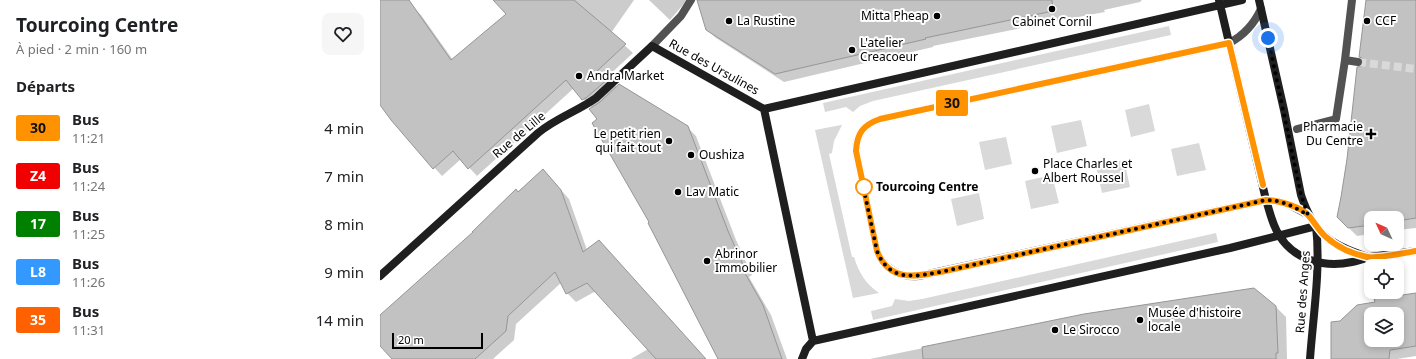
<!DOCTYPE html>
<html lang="fr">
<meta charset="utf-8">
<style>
body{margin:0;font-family:"Noto Sans",sans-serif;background:#f6f6f6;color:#202124;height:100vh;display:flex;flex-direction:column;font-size:15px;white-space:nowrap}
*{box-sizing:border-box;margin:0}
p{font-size:13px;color:#757577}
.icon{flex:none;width:22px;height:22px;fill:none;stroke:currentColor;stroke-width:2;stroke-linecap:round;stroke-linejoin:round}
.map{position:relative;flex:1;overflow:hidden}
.side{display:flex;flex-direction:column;background:#fff;width:380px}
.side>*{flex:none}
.badge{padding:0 8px;border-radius:3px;font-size:14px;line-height:26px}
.needle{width:26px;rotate:314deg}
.buttons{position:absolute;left:984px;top:211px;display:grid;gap:8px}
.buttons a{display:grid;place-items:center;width:40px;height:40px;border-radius:8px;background:#fff;box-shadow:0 2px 6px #0003;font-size:20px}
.scale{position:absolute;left:12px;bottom:10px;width:91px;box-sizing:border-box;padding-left:4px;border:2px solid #000;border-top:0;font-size:11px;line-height:14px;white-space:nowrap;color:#000;-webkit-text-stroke:3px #fff;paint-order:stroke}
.you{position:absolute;width:20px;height:20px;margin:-10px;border:3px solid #fff;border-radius:50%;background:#1a73e8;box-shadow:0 0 0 6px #1a73e833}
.map>.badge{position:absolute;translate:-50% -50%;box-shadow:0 0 0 2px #fff}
h2{padding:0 16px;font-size:15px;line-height:36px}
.round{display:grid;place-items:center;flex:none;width:42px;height:42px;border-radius:8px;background:#f6f6f6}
.overview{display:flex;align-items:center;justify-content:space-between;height:68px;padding:0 16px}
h1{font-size:19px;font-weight:700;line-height:30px}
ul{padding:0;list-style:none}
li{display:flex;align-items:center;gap:12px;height:48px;padding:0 16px}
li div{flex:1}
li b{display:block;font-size:15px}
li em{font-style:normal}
li .badge{min-width:44px;font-weight:700;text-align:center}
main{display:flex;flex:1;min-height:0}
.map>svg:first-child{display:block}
</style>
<main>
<section class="side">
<div class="overview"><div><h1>Tourcoing Centre</h1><p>À pied · 2 min · 160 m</p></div><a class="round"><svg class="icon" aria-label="heart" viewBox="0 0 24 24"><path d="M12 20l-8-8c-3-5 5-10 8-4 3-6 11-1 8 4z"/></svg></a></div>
<h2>Départs</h2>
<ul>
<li><span class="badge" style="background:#ff9200;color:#111">30</span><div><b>Bus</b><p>11:21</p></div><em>4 min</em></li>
<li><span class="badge" style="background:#f00000;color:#fff">Z4</span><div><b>Bus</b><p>11:24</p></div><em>7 min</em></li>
<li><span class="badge" style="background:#008001;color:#fff">17</span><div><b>Bus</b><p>11:25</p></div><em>8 min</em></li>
<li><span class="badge" style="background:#39f;color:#fff">L8</span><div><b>Bus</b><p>11:26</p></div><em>9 min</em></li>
<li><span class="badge" style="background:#ff6000;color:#fff">35</span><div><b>Bus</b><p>11:31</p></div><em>14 min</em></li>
</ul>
</section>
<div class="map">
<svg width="1036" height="359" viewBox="0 0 1036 359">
<rect width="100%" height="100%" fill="#fff"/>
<path fill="#d9d9d9" d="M789,26L791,35L493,101L480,106L473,112L466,107L445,112L443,103Z
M769,104L775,131L751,137L745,110Z
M701,120L707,146L677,153L671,126Z
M461,125H462L454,141L452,153L449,154L472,257H474C479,273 485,283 499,293L473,298L435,130Z
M626,137L632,164L605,170L599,142Z
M819,143L826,170L797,176L791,149Z
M744,160L750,187L722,193L716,166Z
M672,175L679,203L651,209L645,181Z
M599,193L604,219L577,226L571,199Z
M836,233L838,242L493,320L491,311L512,306L515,299L529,301L542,299Z"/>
<path fill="#0003" fill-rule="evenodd" d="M0,0H26L41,15L73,60L127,14L121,0H254L231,33L253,53L226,78L237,87L307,127L316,136L356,240L372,275L369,277L391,315L407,359H339L218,119L212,108L194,88L97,176L81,159L62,176L11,120L0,103Z
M269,0H307L290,20Z
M318,0H762L760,2L724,10L725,12L666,23L553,46V47L404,82L336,38L327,30Z
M986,0H1036V228L1017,230V218H991V234L977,236L958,217L984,60L980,56Z
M163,170L189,199L207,250L325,359H251L268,349L216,291L196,302L187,293L182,282L136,324L134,340L113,359H13L0,344V316Z
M1036,294V356L1017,359H953L961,322ZM991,314H1017V340H991Z
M896,307L906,317L907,359H490L704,315Z"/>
<path fill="#c2c2c2" stroke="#969696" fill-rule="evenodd" d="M0,0H29L71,60L126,14L113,0H194L246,44L217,71L229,78L206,98L202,100L186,80L88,169L73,151L53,169L11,120L0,105Z
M317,0H672L673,11L545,38L546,39L395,74L326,30Z
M986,0H1036V218L1017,221V218H991V225L968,228L957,217L961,197L967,159L977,67L982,66L983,62L982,58L979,57Z
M239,84L308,126L348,231L364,267L362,268L383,305L402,359H338L268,223L269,222L212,123L217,119L209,109L220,102Z
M163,169L181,190L203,252L219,240L326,359H276L207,283L186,294L175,272L128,316L126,331L95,359H12L0,346V315L93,232H92L136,189L138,192Z
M874,288L896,306L898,353H896V359H543L542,347L704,314Z
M1036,293V346L1010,350L1009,359H951V322L960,321L977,305L995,302L994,299ZM991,314H1017V340H991Z"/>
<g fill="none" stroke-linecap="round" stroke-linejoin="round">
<path stroke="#d9d9d9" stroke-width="8" stroke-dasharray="8 4" stroke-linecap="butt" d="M978,62L1036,69"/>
<path stroke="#525252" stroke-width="8" d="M881,9C874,24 865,35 849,43L500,119C483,125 477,133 476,151L497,251C504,269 521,278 539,276L886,200C902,200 914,207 928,215"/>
<path stroke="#525252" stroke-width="8" d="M272,46L301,16L311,0
M965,60L972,0
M917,129L956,119L965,60L978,62"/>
<path stroke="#1f1f1f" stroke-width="8" d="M839,0L886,200C890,212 892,224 899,235C914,260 944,268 972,262C978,261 984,259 990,257C1005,255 1021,253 1036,251
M879,0L904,110L921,195C934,234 950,245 988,257
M384,109L862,0
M384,109L433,341
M0,276L158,133C176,118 198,111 216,98L272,46L384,109
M433,341L850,248L936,226
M422,359L426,349L433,341
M930,359C933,316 941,269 936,226"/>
</g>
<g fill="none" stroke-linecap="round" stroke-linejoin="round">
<defs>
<path id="line" d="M883,185L849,43L500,119C483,125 477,133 476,151L497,251C510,284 538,276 565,271L886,200C897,200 922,207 929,216C935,223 939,231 946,237C957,247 973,254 987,257C996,259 1025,253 1036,251"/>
</defs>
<use href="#line" stroke="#fff" stroke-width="9"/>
<use href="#line" stroke="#ff9200" stroke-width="6"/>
<path stroke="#000" stroke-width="4" stroke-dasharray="0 7.2" d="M484,187L482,181L497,251C510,284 538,276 565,271L886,200C902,200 914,207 928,215L921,195L888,38"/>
</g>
<g fill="#000" stroke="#fff" stroke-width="1.5">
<circle cx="672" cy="9" r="4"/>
<circle cx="557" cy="16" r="4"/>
<circle cx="349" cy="21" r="4"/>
<circle cx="987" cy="21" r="4"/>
<circle cx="472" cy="50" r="4"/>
<circle cx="199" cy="76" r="4"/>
<path d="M989 128h4v4h4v4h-4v4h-4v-4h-4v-4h4z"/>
<circle cx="289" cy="141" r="4"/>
<circle cx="311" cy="155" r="4"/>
<circle cx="655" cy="171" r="4"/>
<circle cx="298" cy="192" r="4"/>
<circle cx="327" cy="261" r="4"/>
<circle cx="760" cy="320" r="4"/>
<circle cx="675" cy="330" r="4"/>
</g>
<circle fill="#fff" stroke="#ff9200" stroke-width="2" cx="484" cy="187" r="8"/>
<g text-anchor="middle" stroke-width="4" stroke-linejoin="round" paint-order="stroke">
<g font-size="12" fill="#000" stroke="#fff" text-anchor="start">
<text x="549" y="20" text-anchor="end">Mitta Pheap</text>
<text x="357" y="25">La Rustine</text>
<text x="995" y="25">CCF</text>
<text x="672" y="26" text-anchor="middle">Cabinet Cornil</text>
<text x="480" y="47">L'atelier<tspan x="480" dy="14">Creacoeur</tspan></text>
<text x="207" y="80">Andra Market</text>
<text x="983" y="131" text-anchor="end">Pharmacie<tspan x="983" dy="14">Du Centre</tspan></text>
<text x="281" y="138" text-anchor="end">Le petit rien<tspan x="281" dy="14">qui fait tout</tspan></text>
<text x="319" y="159">Oushiza</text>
<text x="663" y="168">Place Charles et<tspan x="663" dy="14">Albert Roussel</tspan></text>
<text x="306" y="196">Lav Matic</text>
<text x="335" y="258">Abrinor<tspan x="335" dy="14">Immobilier</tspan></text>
<text x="768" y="317">Musée d'histoire<tspan x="768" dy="14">locale</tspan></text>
<text x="683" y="334">Le Sirocco</text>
</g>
<g font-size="12" fill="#000" stroke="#fff">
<text transform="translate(334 67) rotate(29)" y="4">Rue des Ursulines</text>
<text transform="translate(139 135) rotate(-40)" y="4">Rue de Lille</text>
<text transform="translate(923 292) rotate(-86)" y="4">Rue des Anges</text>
</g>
<g font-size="12" font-weight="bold" fill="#000" stroke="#fff" text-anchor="start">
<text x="496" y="191">Tourcoing Centre</text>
</g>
</g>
</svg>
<div class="buttons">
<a><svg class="needle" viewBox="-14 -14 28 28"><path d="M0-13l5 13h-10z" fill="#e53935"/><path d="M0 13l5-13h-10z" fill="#757577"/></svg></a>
<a><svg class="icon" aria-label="locate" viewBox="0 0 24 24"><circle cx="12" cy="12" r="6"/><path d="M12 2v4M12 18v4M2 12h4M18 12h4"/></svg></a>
<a><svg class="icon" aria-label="layers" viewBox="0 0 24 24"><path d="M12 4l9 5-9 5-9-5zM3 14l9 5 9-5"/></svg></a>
</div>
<div class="scale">20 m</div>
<div class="you" style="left:888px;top:38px"></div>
<b class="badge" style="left:572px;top:103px;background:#ff9200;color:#111">30</b>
</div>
</main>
